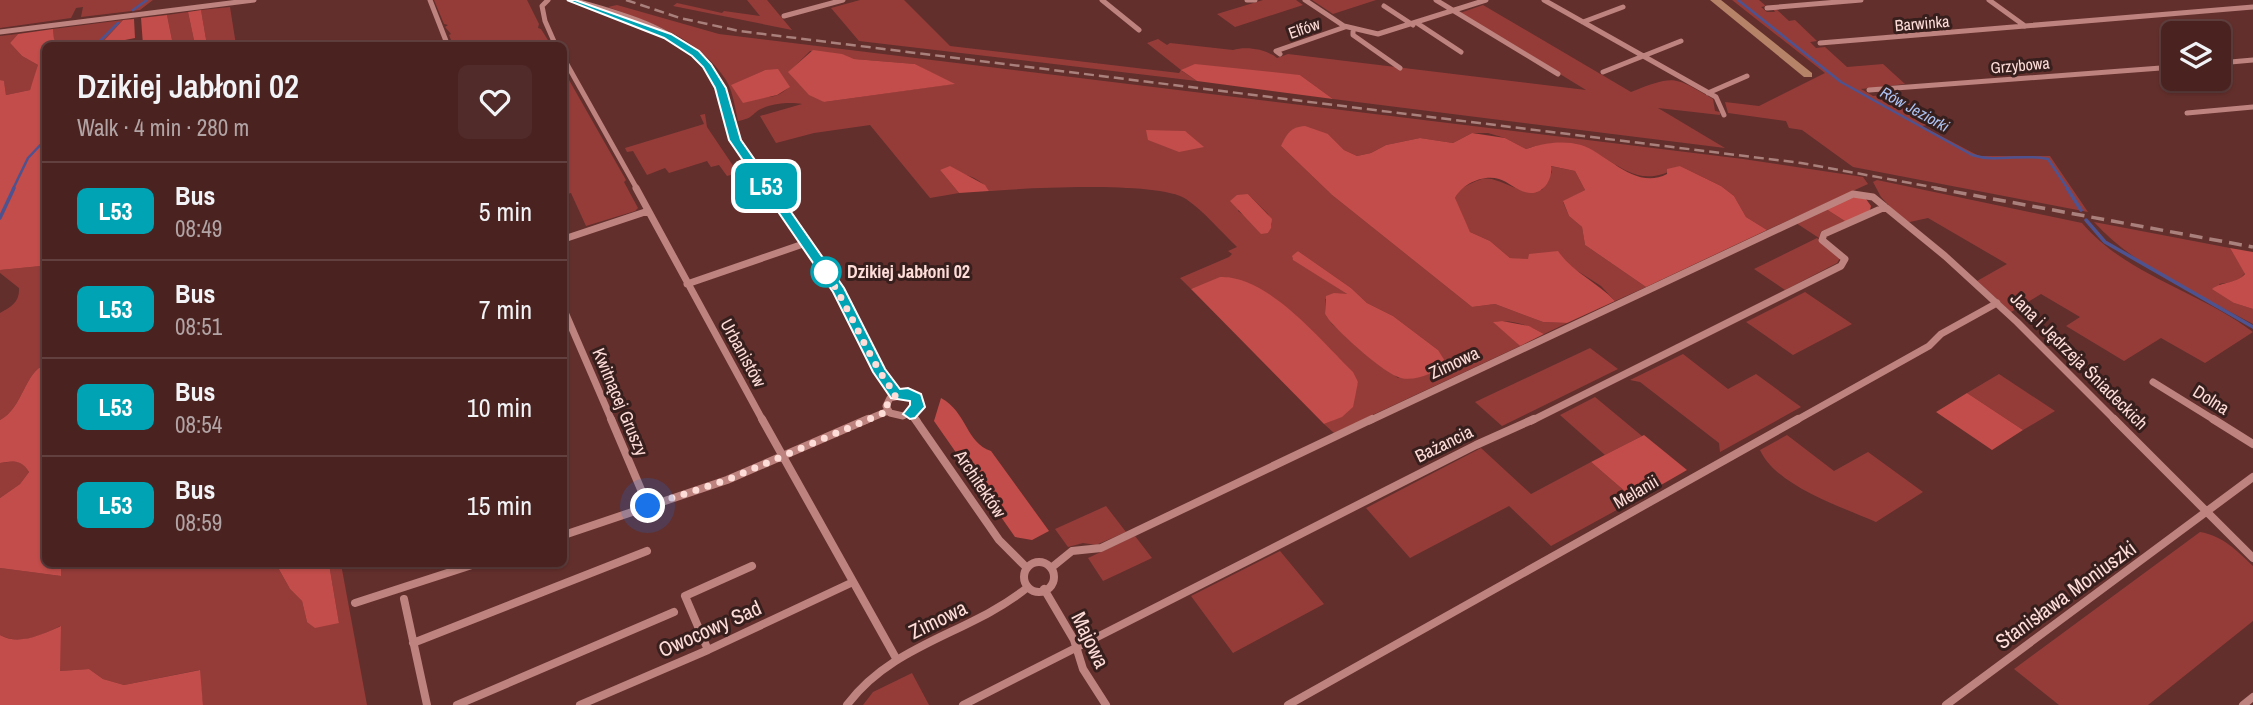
<!DOCTYPE html>
<meta charset="utf-8">
<style>
body{margin:0;font-family:"Archivo Narrow",sans-serif;background:#512b2a;color:#f1f3f6;height:100vh;display:flex;flex-direction:column;font-size:26px;white-space:nowrap}
*{box-sizing:border-box;margin:0}
p{font-size:23px;color:#b2a4a5}
.icon{flex:none;width:38px;height:38px;fill:none;stroke:currentColor;stroke-width:2;stroke-linecap:round;stroke-linejoin:round}
.map{position:relative;flex:1;overflow:hidden}
.side{position:absolute;left:42px;top:42px;width:525px;height:525px;display:flex;flex-direction:column;background:#4a2321;border-radius:10px;box-shadow:0 2px 5px #0004,0 0 0 2px #61403f}
.side>*{flex:none}
.badge{padding:0 14px;border-radius:10px;font-size:24px;line-height:46px}
.controls{position:absolute;left:2161px;top:21px;display:grid;gap:14px}
.controls a{display:grid;place-items:center;width:70px;height:70px;border-radius:10px;background:#4a2321;box-shadow:0 2px 5px #0004,0 0 0 2px #61403f;font-size:35px}
.you{position:absolute;width:35px;height:35px;margin:-18px;border:5px solid #fff;border-radius:50%;background:#1a73e8;box-shadow:0 0 0 10px #1a73e833}
.map>.badge{position:absolute;translate:-50% -50%;box-shadow:0 0 0 4px #fff}
.round{display:grid;place-items:center;flex:none;width:74px;height:74px;border-radius:10px;background:#512b2a}
.summary{display:flex;align-items:center;justify-content:space-between;height:119px;padding:0 35px}
h1{font-size:33px;font-weight:600;line-height:52px}
ul{padding:0;list-style:none}
li{display:flex;align-items:center;gap:21px;height:98px;padding:0 35px;border-top:2px solid #61403f}
li div{flex:1}
li b{display:block;font-size:26px}
li em{font-style:normal}
li .badge{min-width:77px;font-weight:700;text-align:center}
.map>svg:first-child{display:block}
</style>
<div class="map">
<svg width="2253" height="705" viewBox="0 0 2253 705">
<rect width="100%" height="100%" fill="#622f2c"/>
<path fill="#953c39" fill-rule="evenodd" d="M0,0H153L140,10L81,17L83,7L76,8L71,18L0,28Z
M434,0H527L539,24L538,28L541,29L551,45H453L449,35L451,34L445,27L448,25L444,24Z
M747,0H767L792,30L673,6L677,3L722,13L724,11L760,16Z
M860,0H904L950,46L1179,73L1181,70L1147,43L1158,39L1167,45L1170,43L1233,50C1246,46 1266,49 1277,58L1288,54L1586,90L1460,13L1483,5L1631,92C1675,75 1673,76 1713,99L1715,111L1720,112V115L1658,108L1725,148L1333,99L1300,75L1182,71L1197,81L859,41L831,8Z
M1263,0H1296L1303,5L1235,27L1217,14Z
M1312,0H1376L1333,14Z
M1732,0H1759L1766,6L1761,7L1767,12H1775L1773,9H1776L1789,21L1795,20L1817,41L1810,42L1816,48L1825,47L1847,67L1883,64L1905,84L1861,89L1873,96L1899,94L1933,124L1922,126L1979,156H2050L2088,212L1853,167L1802,130L1789,128L1786,121L1728,113L1725,102L1759,106L1825,73Z
M617,5L719,34L1743,159L1863,177L1868,184L1767,230L1746,217L1734,196L1721,186L1680,166C1646,186 1630,174 1600,155C1578,141 1550,141 1526,149L1505,138L1488,133H1472L1453,143L1420,138L1386,145L1371,153L1357,156L1344,150L1328,134L1281,146L1332,195L1472,307L1495,304L1543,322L1567,323L1544,334C1528,325 1512,319 1494,322L1520,346L1334,433L1324,424C1356,411 1348,410 1358,382L1226,277L1191,289L1180,278L1229,257L1232,254L1228,251L1237,247C1221,232 1204,211 1186,199C1158,181 1027,188 989,191C979,175 957,172 940,170L959,193L930,198L870,125L814,133L776,143L760,116L802,104C791,102 774,103 763,108C751,113 755,118 738,121C735,108 733,91 726,80C699,38 652,23 608,7ZM810,51L854,59L915,64L953,84L824,102L789,72ZM765,70L789,87C771,105 750,96 732,85ZM1248,194L1268,214L1272,224L1268,233L1238,211ZM1298,251L1351,288L1367,303L1393,316L1438,350L1398,378L1332,324L1325,314V299L1347,294L1292,258Z
M230,7L236,45H207L201,10Z
M188,12L195,45H173L167,15Z
M123,20L100,45H60L54,39L53,29Z
M18,34L10,43L22,56L38,65L39,68L30,90L6,95L4,82L0,80V36Z
M564,71L566,76L565,80H569L626,180L624,182L638,208L635,211L586,226L571,193L564,195Z
M705,114L707,127L738,173L727,176L719,165L711,167L707,161L669,173L665,168L647,175L633,151L627,152L625,148L704,124L700,115Z
M1550,166L1575,171L1585,190L1563,202L1569,216L1582,227L1585,245L1646,287L1615,301L1601,286L1568,265L1510,258L1490,241L1470,232L1456,205L1455,198L1460,189C1488,175 1485,176 1513,187C1521,190 1533,190 1542,190L1552,172Z
M1877,180L2082,223C2126,275 2201,292 2253,332L2205,363L2161,338L2124,361L2066,326L2080,317L2041,294L2011,312L1977,281L2007,264L1928,218L1905,223L1881,197L1873,182Z
M1826,209L1848,223L1821,231L1819,238L1796,223Z
M2094,222L2230,248L2245,273L2238,281L2219,284L2234,303L2253,309V324C2200,295 2136,268 2094,222Z
M1817,238L1840,258L1837,263L1785,290L1754,269Z
M45,260V365C25,371 23,408 0,420V313C11,307 20,302 19,288L0,273V270L41,266Z
M1805,292L1852,324L1793,355L1746,322Z
M1590,348L1618,369L1502,426L1475,402Z
M1683,354L1728,389L1756,374L1801,407L1720,452L1719,443L1640,382L1630,380Z
M1999,374L2055,411L2023,430L1967,393Z
M1595,397L1642,436L1605,455L1560,415Z
M1787,435L1834,471L1868,452L1923,492L1876,522C1842,507 1776,486 1760,450Z
M1481,448L1531,494L1591,462L1635,500L1551,546L1509,506L1410,558L1366,508Z
M16,461L24,465L29,472L20,484L0,498V463Z
M1106,506L1126,532L1096,545L1083,543L1068,547L1055,529Z
M2200,532C2223,536 2236,550 2253,566V621L2148,705H2059L2014,669Z
M1135,536L1152,558L1103,581L1088,558Z
M1280,551L1324,604L1233,653L1191,596Z
M61,564H276L290,589L302,601L307,622L339,623L329,564H341L367,705H203L199,670L124,685L103,679L89,669L60,671V626C43,635 19,646 0,635V568L61,576Z
M912,673L929,705H863L873,692Z"/>
<path fill="#c24d4a" d="M201,10L207,45H195L188,12Z
M167,15L173,45H143L141,18Z
M134,19L135,38L100,45L123,20Z
M53,29L54,39L60,45L46,46L45,260L41,266L0,270V80L4,81L6,95L30,90L38,65L22,56L10,43L18,34Z
M813,50L842,54L854,59L915,64L955,84L824,102L809,95L788,72Z
M1195,64L1300,75L1333,99L1197,81L1181,70Z
M778,69L790,87L777,95L743,103L731,85L765,70Z
M1305,126L1328,134L1344,150L1357,156L1371,153L1386,145L1420,138L1453,143L1472,133L1505,138L1526,149C1543,143 1563,140 1581,145C1607,153 1635,191 1667,174V169L1680,166L1721,186L1734,196L1746,217L1767,230L1646,287L1585,245L1582,227L1569,216L1563,201L1585,190L1575,171L1551,166C1553,178 1544,194 1530,193C1518,192 1509,182 1499,179C1483,174 1462,184 1455,198L1470,232L1490,241L1510,258L1528,259L1529,254L1558,251C1572,272 1597,282 1615,301L1567,323L1543,322L1495,304L1472,307L1332,195L1281,146C1287,134 1290,127 1305,126Z
M1146,130L1185,131L1204,147L1179,152L1148,140Z
M950,166L985,185L989,191L959,193L940,170Z
M1248,194L1272,219L1271,228L1268,233L1261,234L1230,201L1237,195Z
M1854,197L1866,199L1871,206L1870,210L1848,223L1826,209Z
M2230,248L2253,252V309L2234,303L2212,289C2223,281 2236,284 2245,274Z
M1298,251L1351,288L1367,303L1393,316L1438,350L1448,366C1435,371 1416,382 1401,378C1384,374 1341,334 1329,320L1325,314L1326,296L1334,293L1347,294L1293,260L1292,256Z
M1220,277C1268,275 1321,341 1353,372L1358,382L1353,407L1342,417L1324,424L1191,289Z
M1502,321L1529,326L1544,334L1520,346L1493,322Z
M45,365L46,564H61V576L0,568V498L20,484L29,472C21,459 13,461 0,463V420C23,408 25,371 45,365Z
M1967,393L2023,430L1992,450L1936,412Z
M941,398C967,412 966,443 991,451L1049,531L1032,540L1015,537L934,421Z
M1644,435L1687,470L1635,500L1591,462Z
M276,564H329L339,623L315,628L307,622L302,601L290,589Z
M61,626L60,671L89,669L103,679L124,685L200,670L203,705H0V635C19,646 43,634 61,626Z"/>
<g fill="none" stroke-linecap="round" stroke-linejoin="round">
<path stroke="#4e5390" stroke-width="2.5" d="M1738,0L1841,82L1972,155C1997,163 2022,153 2048,159L2068,189
M133,10L147,0
M95,46L118,23
M13,189L28,158L46,139"/>
<path stroke="#4e5390" stroke-width="3.5" d="M2067,188L2081,210
M0,218L14,188
M2086,220L2105,242L2253,327"/>
<path stroke="#be837e" stroke-width="5" d="M430,0L448,46
M548,0L542,6L545,21L556,46
M572,0C621,13 689,31 716,78C726,96 726,117 733,135C741,154 757,173 769,189
M1102,0L1139,30
M1247,0H1255
M1305,0L1344,26L1378,34L1486,0
M1436,0L1558,74
M1544,0L1716,97L1724,115
M1989,0L2025,26
M1384,6L1413,25
M1767,8L1861,0
M784,16L843,0
M1583,22L1623,7
M1417,23L1461,52
M0,32L254,0
M1353,32V35L1400,68
M1820,43L2253,7
M1280,54L1276,51L1345,27
M564,59L637,189
M2219,63L2253,60
M1603,72L1681,41
M1869,90L2174,67
M1708,93L1747,76
M2187,113L2253,107"/>
<path stroke="#be837e" stroke-width="7" d="M636,188L763,421
M768,188L839,291L869,353L896,395
M564,239L648,211
M687,284L806,243
M564,310L612,421
M2153,382L2216,421
M908,394L918,401L916,409L903,416L890,413L886,406L890,398Z
M910,414L917,421
M864,421L888,411
M1369,421L1853,194L1873,197L1945,256L2017,322L2116,421
M1531,421L1841,266L1845,259L1822,240L1824,234L1885,207
M1795,421L1929,346L1941,334L1997,303"/>
<path stroke="#be837e" stroke-width="8" d="M611,419L648,506
M762,419L897,660
M915,419L999,540L1027,568
M2114,419L2253,558
M2213,419L2253,444
M564,535L727,480L868,419
M1024 577a15 15 0 1 1 30 0a15 15 0 1 1-30 0Z
M1051,568L1072,551L1101,548L1372,419
M1044,589L1074,640L1083,669L1106,705
M404,599L427,705
M355,603L475,564
M413,643L647,551
M708,650L685,596L752,566
M457,705L674,612
M580,705L708,650L853,582
M847,705C893,643 970,634 1028,587
M963,705L1476,445L1534,419
M1288,705L1798,419
M1946,705L2253,477
M2243,705L2253,697"/>
<path fill="#b78368" fill-rule="evenodd" d="M1710,0H1721L1812,73V77H1804Z"/>
<path stroke="#aa807c" stroke-width="2.5" stroke-dasharray="10 5" stroke-linecap="butt" d="M626,0L680,18L739,31L1801,163L1943,189"/>
<path stroke="#aa807c" stroke-width="3.5" stroke-dasharray="13 7" stroke-linecap="butt" d="M1934,188L2253,247"/>
</g>
<path fill="#00a3b4" stroke="#fff" stroke-width="2" d="M567,0H575L671,34L699,51L711,64L726,88L741,140L844,288L885,369L900,389L908,388L921,394L925,407L915,418L910,419L903,414L910,405V401L891,398L873,372L833,292L729,140L715,88L703,67L692,56L664,38Z"/>
<g fill="none" stroke-linecap="round" stroke-linejoin="round">
<path stroke="#feddd9" stroke-width="7" stroke-dasharray="0 12.6" d="M648,506L727,480L888,411L887,403L896,395C866,357 852,310 824,270L826,272"/>
</g>
<circle fill="#fff" stroke="#00a3b4" stroke-width="3.5" cx="826" cy="272" r="14"/>
<g text-anchor="middle" stroke-width="6" stroke-linejoin="round" paint-order="stroke">
<g font-size="16" fill="#feddd9" stroke="#371f1d">
<text transform="translate(1922 23) rotate(-5)" y="6">Barwinka</text>
<text transform="translate(1304 28) rotate(-19)" y="6">Elfów</text>
<text transform="translate(2020 65) rotate(-5)" y="6">Grzybowa</text>
</g>
<g font-size="16" font-style="italic" fill="#acc3f3" stroke="#371f1d">
<text transform="translate(1915 109) rotate(29)" y="6">Rów Jeziorki</text>
</g>
<g font-size="18" font-weight="bold" fill="#feddd9" stroke="#371f1d" text-anchor="start">
<text x="847" y="278">Dzikiej Jabłoni 02</text>
</g>
<g font-size="18" fill="#feddd9" stroke="#371f1d">
<text transform="translate(743 353) rotate(61)" y="6">Urbanistów</text>
<text transform="translate(2079 361) rotate(45)" y="6">Jana i Jędrzeja Śniadeckich</text>
<text transform="translate(1454 363) rotate(-25)" y="6">Zimowa</text>
<text transform="translate(2211 400) rotate(32)" y="6">Dolna</text>
<text transform="translate(620 402) rotate(67)" y="6">Kwitnącej Gruszy</text>
<text transform="translate(1444 444) rotate(-26)" y="6">Bażancia</text>
<text transform="translate(980 484) rotate(56)" y="6">Architektów</text>
<text transform="translate(1636 492) rotate(-30)" y="6">Melanii</text>
</g>
<g font-size="21" fill="#feddd9" stroke="#371f1d">
<text transform="translate(2066 595) rotate(-36)" y="7">Stanisława Moniuszki</text>
<text transform="translate(938 620) rotate(-26)" y="7">Zimowa</text>
<text transform="translate(710 629) rotate(-24)" y="7">Owocowy Sad</text>
<text transform="translate(1090 640) rotate(64)" y="7">Majowa</text>
</g>
</g>
</svg>
<div class="controls">
<a><svg class="icon" aria-label="layers" viewBox="0 0 24 24"><path d="M12 4l9 5-9 5-9-5zM3 14l9 5 9-5"/></svg></a>
</div>
<div class="you" style="left:648px;top:506px"></div>
<b class="badge" style="left:766px;top:186px;background:#00a3b4;color:#fff">L53</b>
<section class="side">
<div class="summary"><div><h1>Dzikiej Jabłoni 02</h1><p>Walk · 4 min · 280 m</p></div><a class="round"><svg class="icon" aria-label="heart" viewBox="0 0 24 24"><path d="M12 20l-8-8c-3-5 5-10 8-4 3-6 11-1 8 4z"/></svg></a></div>
<ul>
<li><span class="badge" style="background:#00a3b4;color:#fff">L53</span><div><b>Bus</b><p>08:49</p></div><em>5 min</em></li>
<li><span class="badge" style="background:#00a3b4;color:#fff">L53</span><div><b>Bus</b><p>08:51</p></div><em>7 min</em></li>
<li><span class="badge" style="background:#00a3b4;color:#fff">L53</span><div><b>Bus</b><p>08:54</p></div><em>10 min</em></li>
<li><span class="badge" style="background:#00a3b4;color:#fff">L53</span><div><b>Bus</b><p>08:59</p></div><em>15 min</em></li>
</ul>
</section>
</div>
